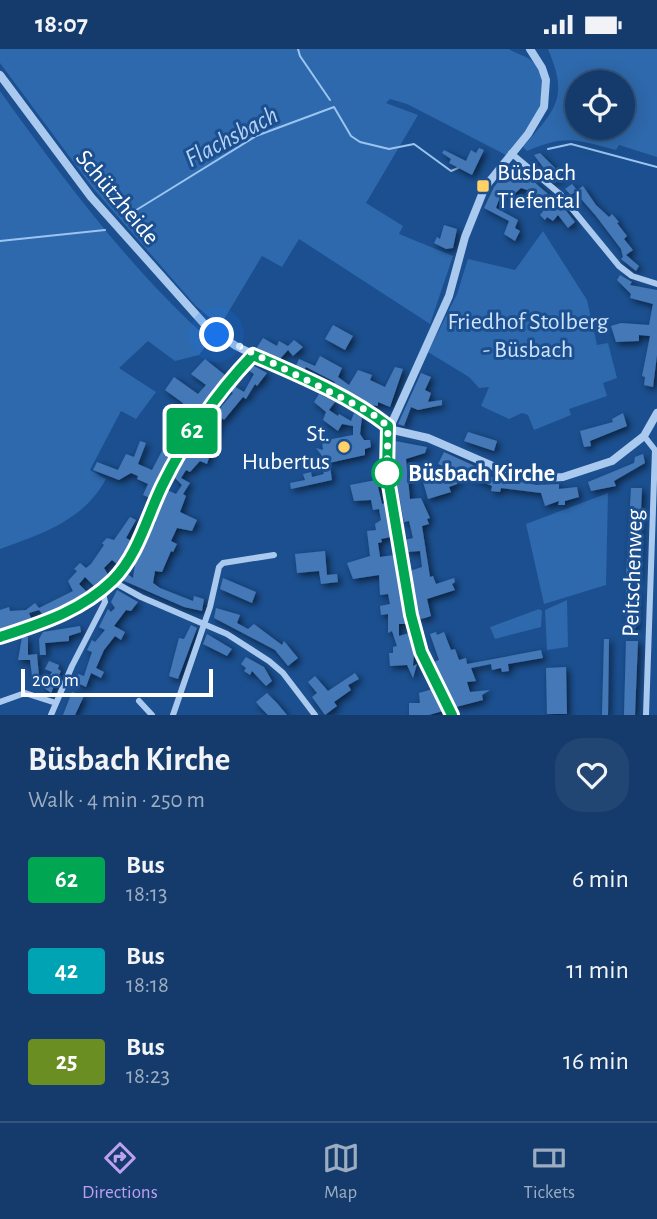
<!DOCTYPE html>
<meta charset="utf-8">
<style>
body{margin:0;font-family:"Alegreya Sans",sans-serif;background:#214673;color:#f1f3f6;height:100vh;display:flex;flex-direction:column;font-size:26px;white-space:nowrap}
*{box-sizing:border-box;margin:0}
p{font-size:23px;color:#9dadc1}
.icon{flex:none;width:38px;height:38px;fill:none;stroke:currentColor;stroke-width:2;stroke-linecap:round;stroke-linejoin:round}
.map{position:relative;height:666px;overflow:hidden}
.sheet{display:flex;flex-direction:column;background:#143b6b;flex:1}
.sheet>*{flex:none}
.badge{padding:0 14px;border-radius:5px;font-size:24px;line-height:46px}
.fabs{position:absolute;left:565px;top:21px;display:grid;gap:14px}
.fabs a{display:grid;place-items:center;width:70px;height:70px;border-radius:50%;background:#143b6b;box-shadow:0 4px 18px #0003,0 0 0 2px #33557e;font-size:35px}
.scale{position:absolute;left:21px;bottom:18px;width:192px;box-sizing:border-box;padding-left:7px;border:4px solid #fff;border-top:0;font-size:19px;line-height:24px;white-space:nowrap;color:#fff;-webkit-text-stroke:5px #1b4f8f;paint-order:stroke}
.you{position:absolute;width:35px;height:35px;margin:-18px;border:5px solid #fff;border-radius:50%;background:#1a73e8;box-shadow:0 0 0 10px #1a73e833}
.map>.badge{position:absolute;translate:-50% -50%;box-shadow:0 0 0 4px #fff}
.round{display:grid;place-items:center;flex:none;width:74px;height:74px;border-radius:28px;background:#214673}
.head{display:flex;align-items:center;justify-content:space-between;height:119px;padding:0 28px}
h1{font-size:33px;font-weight:700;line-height:52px}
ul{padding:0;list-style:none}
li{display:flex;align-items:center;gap:21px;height:91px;padding:0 28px}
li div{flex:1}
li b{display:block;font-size:26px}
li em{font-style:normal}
li .badge{min-width:77px;font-weight:700;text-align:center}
.status{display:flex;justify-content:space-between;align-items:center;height:49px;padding:0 35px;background:#143b6b;direction:ltr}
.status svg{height:19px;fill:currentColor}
.tabs{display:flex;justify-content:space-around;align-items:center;height:98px;border-top:2px solid #33557e;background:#143b6b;font-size:19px;color:#9dadc1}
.tabs a{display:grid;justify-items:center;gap:4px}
.tabs .selected{color:#bca0f2}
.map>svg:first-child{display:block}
</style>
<div class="status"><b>18:07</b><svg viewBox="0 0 49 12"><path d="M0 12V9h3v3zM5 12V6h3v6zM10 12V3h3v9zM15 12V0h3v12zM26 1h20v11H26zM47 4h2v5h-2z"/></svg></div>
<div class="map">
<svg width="657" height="666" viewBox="0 0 657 666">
<defs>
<filter id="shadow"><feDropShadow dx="3" dy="3" stdDeviation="3.5" flood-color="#0009"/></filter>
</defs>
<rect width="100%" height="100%" fill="#1b4f8f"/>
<path fill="#2e69ad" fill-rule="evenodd" d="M0,0H509C516,5 528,7 533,13C561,45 526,82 506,106L407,55L390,50L386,54L418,66L366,154L403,177L399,185L453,207L430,275L299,190L282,218L262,207L220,277L196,257L92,138L0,14Z
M548,0H657V108L619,96L616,101C576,91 567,85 527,102L523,98C556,60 569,49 548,0ZM623,33V79H578V33Z
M0,42C60,126 133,224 210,291L199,306L175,312L148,292L119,319L156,343L136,370L121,362L90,421L106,430C84,471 42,485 0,500Z
M543,182L587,251L597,296L608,294L617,329L603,334L607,347L569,360L571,366L534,381L528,366L522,364L509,370L481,357L489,338L479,339L469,328L428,303L457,245L468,210L515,221Z
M608,444L606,536L544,555L526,475Z
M567,551L568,598L547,601L545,561Z
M539,560L542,562L541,578L495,590L490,578Z"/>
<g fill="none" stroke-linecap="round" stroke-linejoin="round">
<path stroke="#9cc4f0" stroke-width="2" d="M298,0L300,7L330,51
M548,100L571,95L657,118
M125,168L256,87L334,58L351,87L360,93L389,100L414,95L451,122L458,119
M0,192L105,181"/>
</g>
<path fill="#4478b7" filter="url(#shadow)" d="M479,99L484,101L472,126L449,114L451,110L442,104L444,101L466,112L471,101L476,104Z
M540,104L561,125L555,134L534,106Z
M512,116L516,117L519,126L532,131L564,159L575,173L568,179L558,166L553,172L547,168L545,171L540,166L548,156L530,142L521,139L511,148L502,142L496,159L518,171L515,179L520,182L515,192L504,185L509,172L484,159L494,138Z
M572,135L577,141L583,137L596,156L609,168L612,165L619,173L617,174L627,187L624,190L633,201L626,206L639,217L636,222L621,210L623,208L621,200L596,167L575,143L571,146L565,140Z
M444,176L457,180L453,199L446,200L434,194L437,188L440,190Z
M620,226L632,233L630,236L657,241V306L653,338L644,336L645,328L642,327L650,287L639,286V292L616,293L611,277L621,274L649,276L653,255L630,249L631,245L617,231Z
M333,276L353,287L345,301L325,290Z
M263,289L277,297L279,292L288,297L294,291L303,298L293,307L288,301L279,311L256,300Z
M320,307L342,319L338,328L349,336L358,321L372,326L370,331L385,338L395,318L403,320L390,358L378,353V357L372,356L333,337L335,333L306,318L303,323L295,319L299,310L315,317Z
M205,310L225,326L197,361L179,391L165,382L183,354L165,341L174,328L198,345L206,336L191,325Z
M252,316L267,324L257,337L255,335L246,350L243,348L224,371L222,369L207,415L200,412L190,423L186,421L181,429L190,434L183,445L186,447L180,463L197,471L192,482L177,479L171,492L177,495L173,503L171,502L162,523L155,522L153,534L160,539L193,552L194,547L204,550L202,562L184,558L122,531L126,524L133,529L136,509L156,473L153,472L167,441L176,445L182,436L173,427L186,404L195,409L199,400L191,396L207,371L214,373L217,363L233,344L230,341L234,337L244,343L254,325L248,321Z
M421,324L431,328L425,341L431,344L428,353L442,351V356L418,361L411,358L404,377L398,375Z
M319,345L335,353L329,361L338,367L339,365L351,372L354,364L362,368L360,385L364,391H370L371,398L365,400V406L329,414L328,409L322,407L316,399L323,401L322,392L353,386V377L342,375L338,382L323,371L326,363L314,353Z
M623,364L627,377L590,392L591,397L584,398L580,382L613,373L612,370Z
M468,383L497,392L494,402L464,392Z
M140,392L146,394L138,415L152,421L166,394L175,399L150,449L143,446L148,435L137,430L138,427L131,424L119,431L93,421L97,413L118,421L126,405L134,408Z
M395,392L427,398L425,404L406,410L410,450L421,449L430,469L427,470L429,475L422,477L430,528L433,527L436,535L454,529L455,533L452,535L455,541L427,550L431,567L425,569L419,570L417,565L410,522L422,518L420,502L407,503L405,491L413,489L409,472L404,473L395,424Z
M444,403L490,424L489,427L511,435L512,431L536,436L559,435V440L577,438L579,448L565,452V456H558L559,452L545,457L541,444L501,439L500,443L491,442L492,437L438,415Z
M643,405L645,414L614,432L616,437L591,442L588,433L634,414L635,408Z
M430,415L434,431L460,429L457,435L449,438L451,443L428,450L419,419Z
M330,417L332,431L291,440L290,434L305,431L303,425L311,423L312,428L324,425L322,419Z
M381,430L383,437L378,438L382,455L385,454L391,488L381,490L382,493L378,494L380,508L394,506L407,575H399V587L409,584L414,603L413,617L417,615L413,629L407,616L390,617L389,604H393V598L397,597L392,582L388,584V565L381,566L380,557L390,555L388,545L380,546L379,526L353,530L347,514L370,507L367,482L376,481L375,475L381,471L379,460L373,461L371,451L354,452L350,436Z
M631,439H642L638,531L626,527Z
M130,468L136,471L126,489L132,492L118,516L112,511L104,519L109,527L95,538L85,528L79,535L87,543L83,547L44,567L39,561L29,564L31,569L0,582V561L9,558L10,562L26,561L35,554L39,559L73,542L68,532L77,522L74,520L80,514L86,519L91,515L104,496L102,494L107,489L114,491Z
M325,502L327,526L337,525L338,533L321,535L319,522L297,524L295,505Z
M223,529L256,543L252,554L220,540Z
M117,541L138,553L131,562L126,561L114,577L125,583L121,591L115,587L104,601L96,619L104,623L101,629L91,624L86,638L75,633L78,625L84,627L92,603L87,601L92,591L95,593L105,581L99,578L108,560L111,563L115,559L111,553Z
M626,541H637L636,579H625Z
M216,559L240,566L237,574L248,580L254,575L282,596L284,592L298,609L288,617L275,601L214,569Z
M191,576L197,579L178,630L169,627L179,589L184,590Z
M80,577L81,583L69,587V592L45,594L46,606H40L39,590L43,583Z
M436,583L437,586L444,583L451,601L455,600L459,611L466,609L467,615L541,601L543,609L508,615L509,622L502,623L501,619L492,621L491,615L471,619L476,632L467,633L470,643L490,641L482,646L483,651L456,658L434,613L439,611L430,585Z
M207,585L232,600L227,607L203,595Z
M22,588H28V606L37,605L39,627H32L30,611H18Z
M604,590H609L608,666H602Z
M626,592H638L635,666H624Z
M246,608L264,618L272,632L266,637L252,622L250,626L244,622L246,619L241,615Z
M49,612L59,616L58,620L61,622L51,644L43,638L52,623L45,620Z
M566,618L567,665H547L546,619Z
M355,624L359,630L348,636L351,641L334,653L337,657L325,666L312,648L317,644L308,633L315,627L328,642Z
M433,640L443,662L429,666H409V654H420L419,644Z
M72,643L84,647L75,666H63Z
M267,644L277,654L287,666H268L261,659L256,653Z"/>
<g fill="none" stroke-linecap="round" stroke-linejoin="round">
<path stroke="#a9c9ee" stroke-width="6" d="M511,104L560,145L619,217L632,227L657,235
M644,387L655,401L646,666
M112,532L141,548L227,585L269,612L283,624L315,666
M0,588C41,574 81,562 113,531C138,505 147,468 162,437C186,388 216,345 253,306
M139,652L152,666
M0,653L25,644L56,654
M51,666L72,617L105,553L102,540
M173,666L210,558L219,518L223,514L274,506"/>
<path stroke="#a9c9ee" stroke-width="8" d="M0,26L91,148L207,278L236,297L371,363L393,381L428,389L495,418L544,429L563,428L612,412L644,387L657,364
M453,666L421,603L411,566L387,424L386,387L449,247L465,188L485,138L528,85L544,58L546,31L542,19L530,0"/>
</g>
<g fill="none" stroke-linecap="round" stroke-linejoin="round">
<defs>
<path id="line" d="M0,588C42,574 81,562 113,531C138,506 147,468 162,437C186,388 216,345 253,306C299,326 348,346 388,377L387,424L411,566L421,603L452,666"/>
</defs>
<use href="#line" stroke="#fff" stroke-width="16"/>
<use href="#line" stroke="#00a651" stroke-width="10"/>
<path stroke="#fff" stroke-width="7" stroke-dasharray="0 12.6" d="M217,286L370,363L388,377L387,424"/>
</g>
<g fill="#ffd166" stroke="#1b4f8f" stroke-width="2.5">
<rect x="476" y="130" width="14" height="14" rx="3.5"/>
<circle cx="344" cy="398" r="7"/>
</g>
<circle fill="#fff" stroke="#00a651" stroke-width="3.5" cx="387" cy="424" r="14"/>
<g text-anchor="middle" stroke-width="6" stroke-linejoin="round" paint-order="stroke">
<g font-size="24" fill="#fff" stroke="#1b4f8f" text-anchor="start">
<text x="497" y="131">Büsbach<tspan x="497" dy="28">Tiefental</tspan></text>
<text x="330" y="392" text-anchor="end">St.<tspan x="330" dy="28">Hubertus</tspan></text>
</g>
<g font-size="24" fill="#fff" stroke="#1b4f8f">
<text transform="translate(118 148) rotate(50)" y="8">Schützheide</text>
<text transform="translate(632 524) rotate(-88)" y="8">Peitschenweg</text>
</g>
<g font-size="24" fill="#cfe3fa" stroke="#1b4f8f">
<text x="528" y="280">Friedhof Stolberg<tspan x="528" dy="28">- Büsbach</tspan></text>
</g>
<g font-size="24" font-weight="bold" fill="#fff" stroke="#1b4f8f" text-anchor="start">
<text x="408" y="432">Büsbach Kirche</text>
</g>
<g font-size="26" font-style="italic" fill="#b5d3f5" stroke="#1b4f8f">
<text transform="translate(231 87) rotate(-28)" y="9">Flachsbach</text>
</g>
</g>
</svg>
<div class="fabs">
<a><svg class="icon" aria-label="locate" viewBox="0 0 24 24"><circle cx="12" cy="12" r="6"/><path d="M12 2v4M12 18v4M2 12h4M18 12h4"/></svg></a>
</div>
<div class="scale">200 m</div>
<div class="you" style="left:217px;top:286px"></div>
<b class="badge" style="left:192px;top:382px;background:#00a651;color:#fff">62</b>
</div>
<section class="sheet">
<div class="head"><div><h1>Büsbach Kirche</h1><p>Walk · 4 min · 250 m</p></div><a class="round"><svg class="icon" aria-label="heart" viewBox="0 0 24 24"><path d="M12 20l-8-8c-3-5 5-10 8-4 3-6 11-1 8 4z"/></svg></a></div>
<ul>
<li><span class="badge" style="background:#00a651;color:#fff">62</span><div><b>Bus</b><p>18:13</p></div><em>6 min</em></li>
<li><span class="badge" style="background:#00a3b4;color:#fff">42</span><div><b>Bus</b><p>18:18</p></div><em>11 min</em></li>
<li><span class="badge" style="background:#6b8e23;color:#fff">25</span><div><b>Bus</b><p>18:23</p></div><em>16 min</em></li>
</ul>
</section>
<nav class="tabs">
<a class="selected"><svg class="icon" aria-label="directions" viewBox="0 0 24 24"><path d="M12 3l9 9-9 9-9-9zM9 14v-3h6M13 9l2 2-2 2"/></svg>Directions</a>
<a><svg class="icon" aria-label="map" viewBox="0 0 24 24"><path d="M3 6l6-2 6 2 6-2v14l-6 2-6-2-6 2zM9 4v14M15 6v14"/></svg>Map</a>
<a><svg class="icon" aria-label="tickets" viewBox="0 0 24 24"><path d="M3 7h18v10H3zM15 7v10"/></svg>Tickets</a>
</nav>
